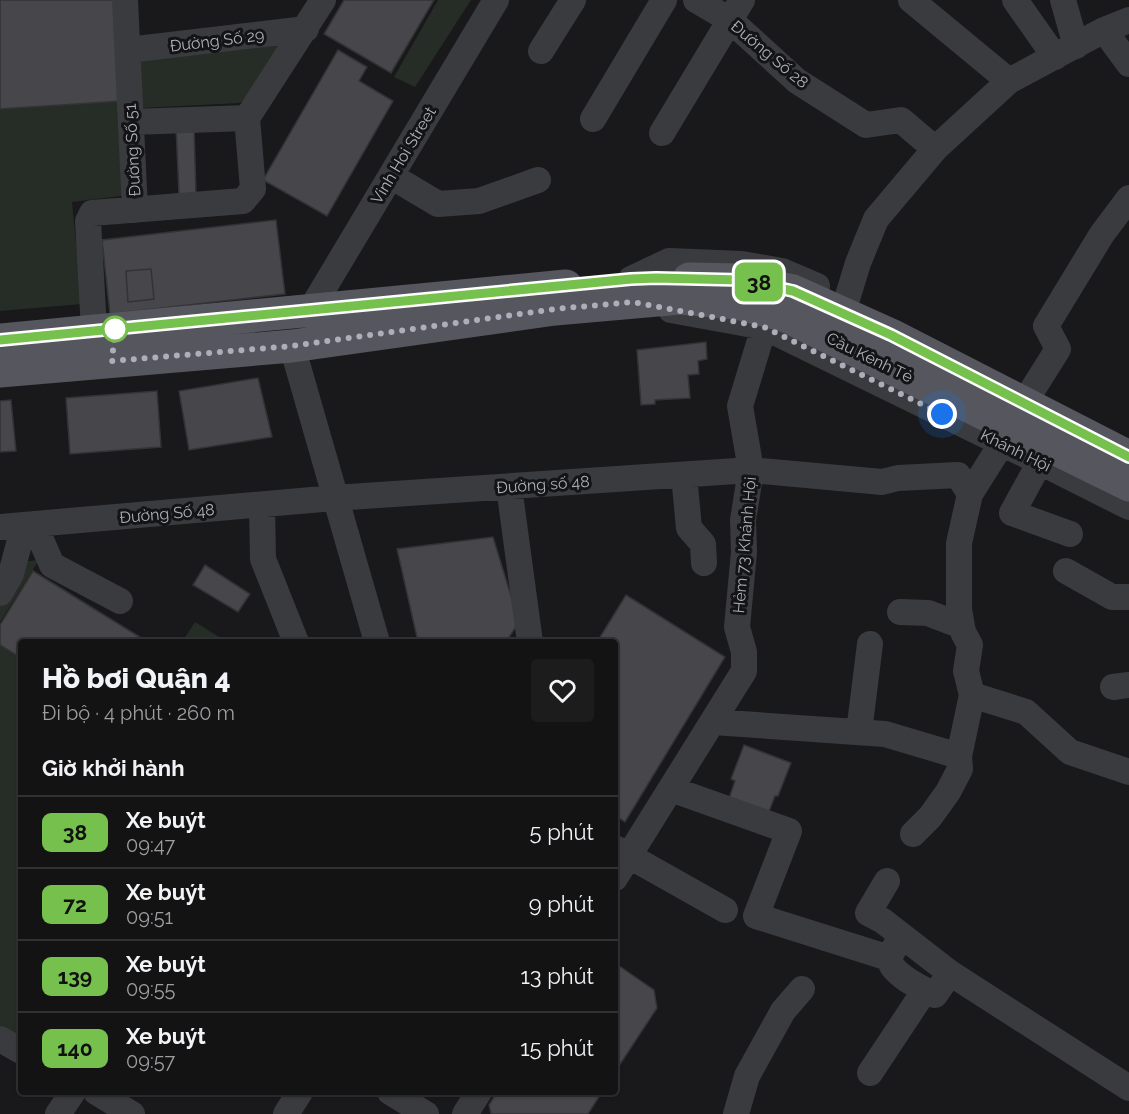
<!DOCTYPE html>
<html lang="vi">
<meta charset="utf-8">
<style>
body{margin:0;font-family:Raleway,sans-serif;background:#1c1c1d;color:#f1f3f6;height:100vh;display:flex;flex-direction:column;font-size:22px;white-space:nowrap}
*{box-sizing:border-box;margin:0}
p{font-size:20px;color:#9d9ea0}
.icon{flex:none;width:33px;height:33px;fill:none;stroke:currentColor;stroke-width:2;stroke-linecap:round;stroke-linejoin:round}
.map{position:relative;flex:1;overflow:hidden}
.side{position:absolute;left:18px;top:639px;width:600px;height:456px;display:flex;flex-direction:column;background:#131314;border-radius:6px;box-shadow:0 2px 4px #0004,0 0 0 2px #323234}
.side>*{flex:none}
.badge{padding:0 12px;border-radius:9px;font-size:21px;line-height:39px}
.you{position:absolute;width:30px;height:30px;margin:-15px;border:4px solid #fff;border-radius:50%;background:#1a73e8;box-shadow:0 0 0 9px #1a73e833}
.map>.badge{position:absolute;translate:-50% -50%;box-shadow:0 0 0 3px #fff}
h2{padding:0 24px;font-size:22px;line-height:54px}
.round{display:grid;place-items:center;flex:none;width:63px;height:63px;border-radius:6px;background:#1c1c1d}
.head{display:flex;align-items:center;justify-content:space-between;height:102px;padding:0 24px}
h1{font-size:28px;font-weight:800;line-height:45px}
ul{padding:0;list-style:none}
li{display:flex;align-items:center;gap:18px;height:72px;padding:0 24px;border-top:2px solid #323234}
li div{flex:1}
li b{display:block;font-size:22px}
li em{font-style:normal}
li .badge{min-width:66px;font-weight:700;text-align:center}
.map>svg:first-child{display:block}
</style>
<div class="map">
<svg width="1129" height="1114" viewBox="0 0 1129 1114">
<rect width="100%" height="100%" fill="#19191b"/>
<path fill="#252d26" d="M0,0H120L129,195L72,202L82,304L0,311Z
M438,0H471L415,87L394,77Z
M279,44L282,48L248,99L239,103L142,108L139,55Z
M39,560L0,622V564Z
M195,622L227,642H182Z
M0,645L21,658V1039L0,1028Z"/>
<path fill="#46464b" stroke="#333336" stroke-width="1.5" d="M0,0H115L122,101L0,109Z
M344,0H434L391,73L324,34Z
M338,50L367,67L359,81L393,101L327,216L263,180Z
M176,127H194L196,194L179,195Z
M276,220L285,294L110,314L102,240Z
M151,269L154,299L128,302L126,271Z
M706,342L707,359L698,361L699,374L688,375L690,398L655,400V404L641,405L637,350Z
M258,378L272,437L189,450L179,391Z
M157,391L161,447L70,454L66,398Z
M11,400L16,451L0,452V401Z
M493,537L519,622L506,642H418L397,549Z
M205,565L250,594L238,612L193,585Z
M33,571L117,623L148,642H21V658L0,645V625Z
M626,595L725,657L625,822L615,815V642H597Z
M744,745L791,763L778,796H775L766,819L727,804L735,781L731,779Z
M615,963L654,990L657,1008L615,1072Z
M497,1092H602L588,1114H491L489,1105Z"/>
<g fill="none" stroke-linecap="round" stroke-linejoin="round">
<path stroke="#3a3b3f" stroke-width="26" d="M125,0L135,210
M696,0L730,20L797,81L866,125L901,120L935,149
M911,0L1009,81
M1015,0L1055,57
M1063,0L1076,46
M1104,30L1129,64
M128,50L306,29
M541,51L573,0
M593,119L664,0
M131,122L247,118
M662,133L742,0
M391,176L438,204L479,201L538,180
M631,279L669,261L742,264L782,271L817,286
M847,299L858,263L876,219L935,149L1009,81L1104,30L1129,20
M671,310L764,327L1040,462L1129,507
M310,311L496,0
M94,330L88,221L92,213L243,201L253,189L247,118L323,0
M292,346L377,642
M1031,392L1058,349L1046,326L1102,234L1129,198
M1040,462L1012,513L1070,534
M684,475L689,528L703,544L704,563
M509,487L530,642
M262,505L263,559L296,642
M34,524L52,565L120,601
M0,527L334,498L751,470L882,482L898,478L958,475L970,494
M1066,571L1112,597H1129
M0,593L11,574L24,525
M900,612L928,613L962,626
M1113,687L1129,685
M972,695L1026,712L1070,752L1129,772
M713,722L885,734L959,756
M859,732L870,644
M671,789L789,831L756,916L889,958
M913,834L930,817L948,792L960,769L959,756L972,695L966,671L970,645L963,632L959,609V543L970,494L1002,443
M615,848L725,910
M615,878L744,671V652L737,627L744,552L743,520L751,470L740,406L764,327
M887,881L868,913L883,921L950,973L1129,1088
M896,945C894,949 890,955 890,959C889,973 923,989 935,995L950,973
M0,1039L21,1051
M870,1073L925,990
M96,1092L132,1114
M390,1092L426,1114
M58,1114L73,1092
M286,1114L300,1092
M465,1114L479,1092
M736,1114L747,1076L783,1011L802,989"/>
<path stroke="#56575e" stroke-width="33" d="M689,279L742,280L793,291L891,335L1129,457
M0,340L566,286
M0,371L292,346L555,309L680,298L737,303L786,316L1129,485"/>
</g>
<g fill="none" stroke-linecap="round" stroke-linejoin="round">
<defs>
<path id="line" d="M0,340L631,279L656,278L742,280L793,291L891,335L1129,457"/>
</defs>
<use href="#line" stroke="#fff" stroke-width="14"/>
<use href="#line" stroke="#76c04d" stroke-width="9"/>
<path stroke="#acafb9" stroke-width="6" stroke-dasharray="0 10.8" d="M115,329L112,361L292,346L555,309L633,302L764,327L942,414"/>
</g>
<circle fill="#fff" stroke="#76c04d" stroke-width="3" cx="115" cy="329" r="12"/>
<g text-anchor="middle" stroke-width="6" stroke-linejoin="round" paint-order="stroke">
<g font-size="16" fill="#acafb9" stroke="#141416">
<text transform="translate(217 40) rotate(-7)" y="6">Đường Số 29</text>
<text transform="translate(770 54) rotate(40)" y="6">Đường Số 28</text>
<text transform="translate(132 150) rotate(-93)" y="6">Đường Số 51</text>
<text transform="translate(403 155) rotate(-59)" y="6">Vinh Hoi Street</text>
<text transform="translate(870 357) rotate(26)" y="6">Cầu Kênh Tẻ</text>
<text transform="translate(1016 450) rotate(26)" y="6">Khánh Hội</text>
<text transform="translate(543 484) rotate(-4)" y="6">Đường số 48</text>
<text transform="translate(167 513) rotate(-5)" y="6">Đường Số 48</text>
<text transform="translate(744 545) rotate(-85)" y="6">Hẻm 73 Khánh Hội</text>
</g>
</g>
</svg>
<div class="you" style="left:942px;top:414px"></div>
<b class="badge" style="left:759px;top:282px;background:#76c04d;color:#111">38</b>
<section class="side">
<div class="head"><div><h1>Hồ bơi Quận 4</h1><p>Đi bộ · 4 phút · 260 m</p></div><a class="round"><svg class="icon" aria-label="heart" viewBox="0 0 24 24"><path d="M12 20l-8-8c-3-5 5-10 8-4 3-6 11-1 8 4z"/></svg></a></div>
<h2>Giờ khởi hành</h2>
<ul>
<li><span class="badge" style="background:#76c04d;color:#111">38</span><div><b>Xe buýt</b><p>09:47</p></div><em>5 phút</em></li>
<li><span class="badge" style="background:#76c04d;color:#111">72</span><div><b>Xe buýt</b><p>09:51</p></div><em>9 phút</em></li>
<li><span class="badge" style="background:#76c04d;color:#111">139</span><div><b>Xe buýt</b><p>09:55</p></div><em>13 phút</em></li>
<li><span class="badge" style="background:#76c04d;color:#111">140</span><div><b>Xe buýt</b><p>09:57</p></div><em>15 phút</em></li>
</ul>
</section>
</div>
